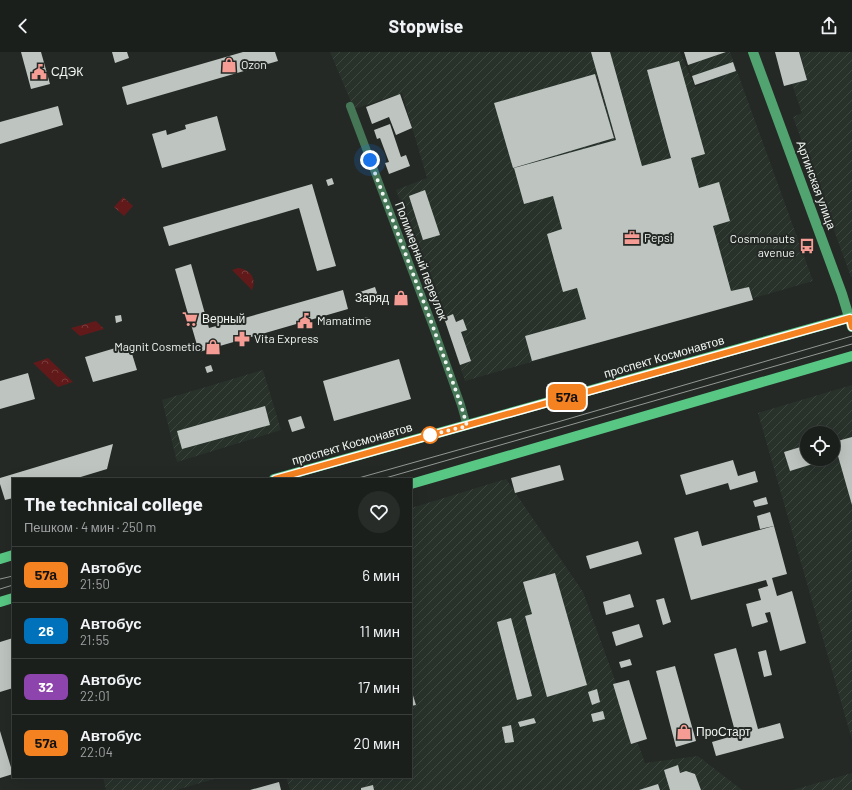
<!DOCTYPE html>
<html lang="ru">
<meta charset="utf-8">
<style>
body{margin:0;font-family:Barlow,sans-serif;background:#282c29;color:#f1f3f6;height:100vh;display:flex;flex-direction:column;font-size:15px;white-space:nowrap}
*{box-sizing:border-box;margin:0}
p{font-size:13px;color:#a0a2a3}
.icon{flex:none;width:22px;height:22px;fill:none;stroke:currentColor;stroke-width:2;stroke-linecap:round;stroke-linejoin:round}
.map{position:relative;flex:1;overflow:hidden}
.side{position:absolute;left:12px;top:426px;width:400px;height:300px;display:flex;flex-direction:column;background:#1b1f1c;border-radius:0px;box-shadow:0 4px 16px #0002,0 0 0 1px #393d3b}
.side>*{flex:none}
.badge{padding:0 8px;border-radius:6px;font-size:14px;line-height:26px}
.tools{position:absolute;left:800px;top:374px;display:grid;gap:8px}
.tools a{display:grid;place-items:center;width:40px;height:40px;border-radius:50%;background:#1b1f1c;box-shadow:0 4px 16px #0002,0 0 0 1px #393d3b;font-size:20px}
.you{position:absolute;width:20px;height:20px;margin:-10px;border:3px solid #fff;border-radius:50%;background:#1a73e8;box-shadow:0 0 0 6px #1a73e833}
.map>.badge{position:absolute;translate:-50% -50%;box-shadow:0 0 0 2px #fff}
.round{display:grid;place-items:center;flex:none;width:42px;height:42px;border-radius:21px;background:#282c29}
.summary{display:flex;align-items:center;justify-content:space-between;height:68px;padding:0 12px}
h1{font-size:19px;font-weight:700;line-height:30px}
ul{padding:0;list-style:none}
li{display:flex;align-items:center;gap:12px;height:56px;padding:0 12px;border-top:1px solid #393d3b}
li div{flex:1}
li b{display:block;font-size:15px}
li em{font-style:normal}
li .badge{min-width:44px;font-weight:700;text-align:center}
header{display:flex;justify-content:space-between;align-items:center;height:52px;padding:0 12px;background:#1b1f1c;font-size:18px;font-weight:700}
.map>svg:first-child{display:block}
</style>
<header><svg class="icon" aria-label="back" viewBox="0 0 24 24"><path d="M15 5l-7 7 7 7"/></svg>Stopwise<svg class="icon" aria-label="share" viewBox="0 0 24 24"><path d="M12 15V3M7 8l5-5 5 5M5 13v7h14v-7"/></svg></header>
<div class="map">
<svg width="852" height="738" viewBox="0 0 852 738">
<defs>
<pattern id="industrial-furrows" width="10" height="10" patternUnits="userSpaceOnUse"><rect width="10" height="10" fill="#28322b"/><path d="M-1 1l2-2M0 10L10 0M9 11l2-2" fill="none" stroke="#3d4640"/></pattern>
<pattern id="forest-crowns" width="20" height="18" patternUnits="userSpaceOnUse"><rect width="20" height="18" fill="#611a19"/><path d="M2 6a3 3 0 1 1 6 0M12 15a3 3 0 1 1 6 0" fill="none" stroke="#783c3b"/></pattern>
</defs>
<rect width="100%" height="100%" fill="#242926"/>
<path fill="url(#industrial-furrows)" fill-rule="evenodd" d="M330,0H680L695,35L725,24L695,33L684,0H730L813,229L465,329L444,266L396,138L427,126L402,41L354,57Z
M800,0H852V225H851L793,65L802,61L792,32L807,27Z
M263,318L281,378L177,410L162,348Z
M852,333V688L758,361ZM807,381H833V407H807Z
M506,427L583,540L645,711L698,704L742,738H290L286,725H411V456Z
M852,721V738H793Z
M103,725H221L176,738H106Z"/>
<path fill="url(#forest-crowns)" d="M123,145L133,154L124,164L114,155Z
M238,216C250,217 257,226 252,238L232,218Z
M96,269L104,277L80,284L71,276Z
M48,306L73,330L58,335L33,311Z"/>
<path fill="#bec5c0" d="M21,0H41L50,32L31,37Z
M112,0H127L129,6L115,11Z
M243,0H275L278,9L127,53L122,35Z
M591,0H610L642,114L671,106L647,18L679,9L705,102L691,106L699,136L719,130L730,169L713,174L731,239L749,235L753,248L532,309L525,284L586,267L577,236L563,240L547,182L562,177L553,144L524,152L514,116L616,88Z
M684,0H726L688,13Z
M775,0H799L807,28L784,34Z
M733,10L736,19L695,33L692,24Z
M595,22L614,86L513,116L494,51Z
M400,42L412,76L396,83L389,65L372,72L366,55Z
M58,54L63,73L0,92V70Z
M217,64L226,98L162,116L152,82L166,78L167,83L186,77L185,73Z
M390,72L401,105L406,103L410,114L389,122L385,111L389,110L380,86L377,87L374,78Z
M332,126L334,132L328,134L326,128Z
M312,132L336,214L317,219L299,156L169,194L163,175Z
M425,138L440,183L423,188L409,144Z
M191,212L209,276L343,238L348,257L199,300L175,217Z
M375,235L379,247L364,251L360,240Z
M453,262L456,270L463,267L467,278L461,280L471,309L460,313L444,266Z
M121,263L122,269L116,271L115,264Z
M368,265L369,270L358,274L356,268Z
M129,292L137,318L93,330L85,305Z
M399,307L411,347L334,369L323,329Z
M211,313L213,319L207,321L205,315Z
M28,321L35,347L0,357V329Z
M265,354L270,373L182,397L177,379Z
M301,364L305,376L292,380L288,368Z
M852,385V453L834,390Z
M113,392L107,417L74,427H13V446L5,448L0,432V426Z
M807,393V407H829L790,419L784,400Z
M733,408L738,424L755,419L758,430L730,438L728,431L686,443L680,423Z
M560,413L564,428L515,441L511,426Z
M766,445L768,452L755,455L753,449Z
M770,460L774,474L760,477L757,464Z
M774,474L787,522L772,526L777,544L792,539L806,591L780,599L770,560L765,561L768,570L752,575L746,552L761,548L758,537L768,534L766,528L691,548L674,486L698,479L702,494Z
M638,489L642,502L590,517L586,504Z
M555,521L587,633L547,645L525,564L532,562L523,530Z
M630,542L634,555L606,563L603,550Z
M664,546L671,570L663,573L656,548Z
M511,566L532,644L517,648L497,570Z
M639,572L643,585L616,594L612,580Z
M13,586V636L0,640V590Z
M736,596L758,677L780,671L784,686L716,704L712,690L736,683L714,602Z
M766,598L772,623L764,625L758,600Z
M630,607L632,613L621,616L619,610Z
M675,614L696,689L676,695L656,619Z
M629,628L647,687L631,692L613,632Z
M411,637L416,653L411,654Z
M597,637L600,650L592,653L588,640Z
M603,659L605,667L593,670L591,662Z
M534,666L536,671L520,675L518,670Z
M511,673L514,690L505,691L502,675Z
M0,679L13,722L0,726Z
M678,713L680,721L686,719L695,722L701,738H670L664,718Z
M279,730L281,738H250Z
M658,732L660,738H639Z
M373,733L374,738H361V736Z"/>
<g fill="none" stroke-linecap="round" stroke-linejoin="round">
<path stroke="#457757" stroke-width="8" d="M350,54L432,272L461,353L467,374"/>
<path stroke="#51a470" stroke-width="10" d="M753,0L842,242L852,275"/>
<path stroke="#58c784" stroke-width="10" d="M274,427L852,265
M411,432L852,304
M0,507L13,503
M0,550L13,546"/>
<path stroke="#949895" stroke-width="1" d="M355,427L561,369L852,284
M382,427L852,292
M0,527L13,524
M0,537L13,533"/>
</g>
<g fill="none" stroke-linecap="round" stroke-linejoin="round">
<defs>
<path id="line" d="M275,427L850,266L852,275"/>
</defs>
<use href="#line" stroke="#fff" stroke-width="9"/>
<use href="#line" stroke="#f58220" stroke-width="6"/>
<path stroke="#f1f5f2" stroke-width="4" stroke-dasharray="0 7.2" d="M370,108L432,272L461,353L467,374L430,383"/>
</g>
<defs>
<symbol id="shop-bare" viewBox="-9 -9 18 18"><path d="M-5-2.5h2.3a2.7 3.5 0 0 1 5.4 0H5L5.5 6h-11ZM-1.5-2.5h3a1.5 2.3 0 0 0-3 0Z" fill="#f59c94" stroke="#242926" stroke-width="2.5" paint-order="stroke"/></symbol>
<symbol id="civic-bare" viewBox="-9 -9 18 18"><path d="M-.6-6.5H3V-4.5H.6V-3L4-1V1h2V6H-6V1h2V-1L-.6-3ZM-1.2 2.5V6h2.4V2.5Z" fill="#f59c94" stroke="#242926" stroke-width="2.5" paint-order="stroke"/></symbol>
<symbol id="office-bare" viewBox="-9 -9 18 18"><path d="M-6-3h4V-5.5h4V-3h4V5H-6ZM-1-4.5V-3h2v-1.5ZM-6 0V1H6V0Z" fill="#f59c94" stroke="#242926" stroke-width="2.5" paint-order="stroke"/></symbol>
<symbol id="bus-bare" viewBox="-9 -9 18 18"><path d="M-5-6H5V4H4V6H2V4H-2V6H-4V4H-5ZM-3.5-4V0h7V-4ZM-3.5 1.2v1.5H-2V1.2ZM2 1.2v1.5H3.5V1.2Z" fill="#f59c94" stroke="#242926" stroke-width="2.5" paint-order="stroke"/></symbol>
<symbol id="supermarket-bare" viewBox="-9 -9 18 18"><path d="M-6-5.5h2.5l.6 2H6L4.5 2H-2.5L-4.4-4H-6ZM-1.5 3.2a1.3 1.3 0 1 0 .1 0ZM3 3.2a1.3 1.3 0 1 0 .1 0Z" fill="#f59c94" stroke="#242926" stroke-width="2.5" paint-order="stroke"/></symbol>
<symbol id="pharmacy-bare" viewBox="-9 -9 18 18"><path d="M-2-6h4v4h4v4h-4v4h-4v-4h-4v-4h4Z" fill="#f59c94" stroke="#242926" stroke-width="2.5" paint-order="stroke"/></symbol>
</defs>
<g fill-rule="evenodd">
<use href="#shop-bare" x="218" y="2" width="22" height="22"/>
<use href="#civic-bare" x="28" y="9" width="22" height="22"/>
<use href="#office-bare" x="621" y="175" width="22" height="22"/>
<use href="#bus-bare" x="796" y="183" width="22" height="22"/>
<use href="#shop-bare" x="390" y="235" width="22" height="22"/>
<use href="#supermarket-bare" x="179" y="256" width="22" height="22"/>
<use href="#civic-bare" x="294" y="258" width="22" height="22"/>
<use href="#pharmacy-bare" x="231" y="276" width="22" height="22"/>
<use href="#shop-bare" x="202" y="284" width="22" height="22"/>
<use href="#shop-bare" x="673" y="669" width="22" height="22"/>
</g>
<circle fill="#fff" stroke="#f58220" stroke-width="2" cx="430" cy="383" r="8"/>
<g text-anchor="middle" stroke-width="4" stroke-linejoin="round" paint-order="stroke">
<g font-size="12" fill="#f1f5f2" stroke="#242926" text-anchor="start">
<text x="241" y="17">Ozon</text>
<text x="51" y="24">СДЭК</text>
<text x="644" y="190">Pepsi</text>
<text x="795" y="191" text-anchor="end">Cosmonauts<tspan x="795" dy="14">avenue</tspan></text>
<text x="389" y="250" text-anchor="end">Заряд</text>
<text x="202" y="271">Верный</text>
<text x="317" y="273">Mamatime</text>
<text x="254" y="291">Vita Express</text>
<text x="201" y="299" text-anchor="end">Magnit Cosmetic</text>
<text x="696" y="684">ПроСтарт</text>
</g>
<g font-size="12" fill="#f1f5f2" stroke="#242926">
<text transform="translate(816 133) rotate(70)" y="4">Артинская улица</text>
<text transform="translate(421 209) rotate(69)" y="4">Полимерный переулок</text>
<text transform="translate(664 305) rotate(-16)" y="4">проспект Космонавтов</text>
<text transform="translate(352 392) rotate(-16)" y="4">проспект Космонавтов</text>
</g>
</g>
</svg>
<div class="tools">
<a><svg class="icon" aria-label="locate" viewBox="0 0 24 24"><circle cx="12" cy="12" r="6"/><path d="M12 2v4M12 18v4M2 12h4M18 12h4"/></svg></a>
</div>
<div class="you" style="left:370px;top:108px"></div>
<b class="badge" style="left:567px;top:345px;background:#f58220;color:#111">57а</b>
<section class="side">
<div class="summary"><div><h1>The technical college</h1><p>Пешком · 4 мин · 250 m</p></div><a class="round"><svg class="icon" aria-label="heart" viewBox="0 0 24 24"><path d="M12 20l-8-8c-3-5 5-10 8-4 3-6 11-1 8 4z"/></svg></a></div>
<ul>
<li><span class="badge" style="background:#f58220;color:#111">57а</span><div><b>Автобус</b><p>21:50</p></div><em>6 мин</em></li>
<li><span class="badge" style="background:#0072bc;color:#fff">26</span><div><b>Автобус</b><p>21:55</p></div><em>11 мин</em></li>
<li><span class="badge" style="background:#8e44ad;color:#fff">32</span><div><b>Автобус</b><p>22:01</p></div><em>17 мин</em></li>
<li><span class="badge" style="background:#f58220;color:#111">57а</span><div><b>Автобус</b><p>22:04</p></div><em>20 мин</em></li>
</ul>
</section>
</div>
